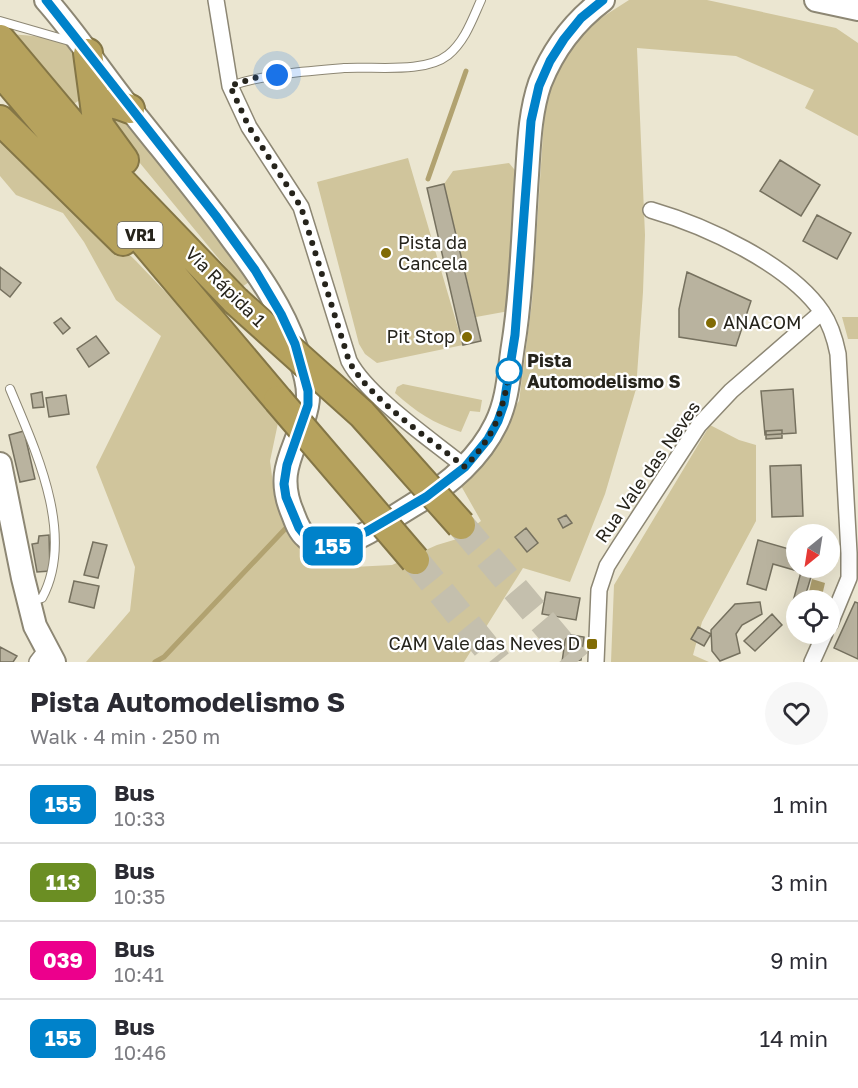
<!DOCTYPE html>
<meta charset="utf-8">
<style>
body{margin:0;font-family:"Golos Text",sans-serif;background:#f7f7f7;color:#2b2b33;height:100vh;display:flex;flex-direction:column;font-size:22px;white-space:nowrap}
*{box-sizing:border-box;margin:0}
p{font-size:20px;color:#7c7c81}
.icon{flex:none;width:33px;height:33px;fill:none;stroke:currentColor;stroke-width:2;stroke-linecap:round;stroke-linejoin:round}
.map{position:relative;height:662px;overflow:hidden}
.details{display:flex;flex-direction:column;background:#fff;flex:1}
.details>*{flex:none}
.badge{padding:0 12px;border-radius:9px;font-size:21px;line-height:39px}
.needle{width:39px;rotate:210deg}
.controls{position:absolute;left:786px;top:524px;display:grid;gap:12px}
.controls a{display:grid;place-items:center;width:54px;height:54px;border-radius:50%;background:#fff;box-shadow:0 6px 24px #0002;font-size:30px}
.you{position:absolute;width:30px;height:30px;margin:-15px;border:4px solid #fff;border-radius:50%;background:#1a73e8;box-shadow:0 0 0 9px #1a73e833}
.map>.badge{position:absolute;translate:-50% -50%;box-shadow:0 0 0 3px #fff}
.round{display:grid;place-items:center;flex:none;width:63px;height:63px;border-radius:32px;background:#f7f7f7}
.head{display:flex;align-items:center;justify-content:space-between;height:102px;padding:0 30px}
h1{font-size:28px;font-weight:700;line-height:45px}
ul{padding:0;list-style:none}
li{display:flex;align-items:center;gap:18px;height:78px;padding:0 30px;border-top:2px solid #e1e1e2}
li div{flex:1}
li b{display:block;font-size:22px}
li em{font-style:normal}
li .badge{min-width:66px;font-weight:700;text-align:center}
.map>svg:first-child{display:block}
</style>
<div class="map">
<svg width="858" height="662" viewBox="0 0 858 662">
<rect width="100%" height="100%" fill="#ebe6d1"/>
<path fill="#d0c59c" d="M629,0H707L836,28L858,43V136L805,108L814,90L736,56L637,48L645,235L643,292L636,389L605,494L570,582L523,568L464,662H86L130,611L135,567L96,467L161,336L116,300L84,242L63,213L16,195L0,176V130L136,261L252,383L278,423L270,461L275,499L291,537L320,557L353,567L392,565L437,545L457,539L481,521L460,484L519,401L532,302L545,104L558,63L590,25Z
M13,34C34,37 66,35 78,56C82,65 82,88 83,98L72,105Z
M117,113L131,126L249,282L242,287L130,151L110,116Z
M408,158L463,345L377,363L365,354L359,344L317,182Z
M509,163L519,175L509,311L476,317L444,184L453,171Z
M842,317H858V339H848Z
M403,384L482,400L480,412L470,411L461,432C434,424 415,411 395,393L397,387Z
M710,425L739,440L756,445V521L702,622L693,655L709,662H611L614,585Z"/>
<path fill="#b1a270" d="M812,579L825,583L821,600H807Z"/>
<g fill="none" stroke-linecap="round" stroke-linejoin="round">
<path stroke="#b1a270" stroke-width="5" d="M428,179L466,71
M155,662L164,657L285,529"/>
</g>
<path fill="#b9b39f" stroke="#76715f" stroke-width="1.5" d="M780,160L820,185L801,216L760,191Z
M444,184L481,341L463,345L427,188Z
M817,215L851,233L837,259L803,241Z
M0,267L21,283L10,297L0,289Z
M687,272L751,301L736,346L679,337V309Z
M61,318L70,328L63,334L54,323Z
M96,336L109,353L89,367L77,349Z
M793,389L796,433L765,435L761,391Z
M42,392L44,407L33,408L31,394Z
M66,395L69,414L49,417L46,398Z
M782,430V438L766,439V431Z
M24,431L35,479L20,482L9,435Z
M801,465L803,516L772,517L770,466Z
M566,515L572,523L563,528L558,519Z
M526,528L538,543L527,552L515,537Z
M49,535L50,571L37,572L32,544L38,543L39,536Z
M758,540L796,551V567H814L804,600H796V607L792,605L801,572L773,564L766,590L747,584Z
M93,542L107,545L98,578L84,575Z
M74,581L99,586L94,608L69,602Z
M546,592L580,598L576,620L542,614Z
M760,602L762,614L742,625L736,634L740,653L720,661L712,651L711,630L735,604Z
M855,602L858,603V659L834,648Z
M772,614L782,625L755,651L744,641Z
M698,627L711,634L704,646L691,639Z
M566,634L584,637L581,660L562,662Z
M0,647L17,656L13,662H0Z"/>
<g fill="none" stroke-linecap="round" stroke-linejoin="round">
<path stroke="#c4bfad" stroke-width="28" stroke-dasharray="28 14" stroke-linecap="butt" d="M461,525L577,662
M415,560L498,662"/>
<defs>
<path id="lane" d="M0,21L73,42
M230,86C266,74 306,71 344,68C374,66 424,74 448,55C465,41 472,20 481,0
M10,389C35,449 76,535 42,598L32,601"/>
<path id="street" d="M216,0L230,86L249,127L301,207L349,361C368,397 432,440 465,467
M651,210C706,226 789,264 822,312C831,325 835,339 838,354L849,553V578L830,624
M37,662L47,649
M596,662L599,590L607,566L619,547L699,425L731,391L822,312
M812,662L825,633"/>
<path id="secondary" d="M46,0C77,35 102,74 131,110C165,153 201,196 233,240C258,273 283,309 296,348C303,367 311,387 307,406C298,450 273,468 293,514C296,522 299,531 306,537C313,544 326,548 336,546C361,540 396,515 418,502C450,484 480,457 496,424C508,400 509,372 513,346C522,290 523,231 527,175C529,144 530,112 540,83C553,50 575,21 603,0
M816,0L858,9
M0,464L23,578L35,626L54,662"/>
<path id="highway" d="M0,39L110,170L236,301
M88,53L96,113L100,127L124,160
M0,71L278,400
M96,113C103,98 117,104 130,109
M0,120L123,241"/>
</defs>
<use href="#lane" stroke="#8d8774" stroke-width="10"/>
<use href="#street" stroke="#8d8774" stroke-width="18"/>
<use href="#secondary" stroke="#8d8774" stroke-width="26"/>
<use href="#highway" stroke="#847646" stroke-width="32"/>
<use href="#lane" stroke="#fff" stroke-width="8"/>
<use href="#street" stroke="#fff" stroke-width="15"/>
<use href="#secondary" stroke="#fff" stroke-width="22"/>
<use href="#highway" stroke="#b6a25d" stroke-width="28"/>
<defs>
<path id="highway-bridge" d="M236,301L362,414L461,525
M278,400L415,560"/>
</defs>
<use href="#highway-bridge" stroke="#847646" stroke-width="32" stroke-linecap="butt"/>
<use href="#highway-bridge" stroke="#b6a25d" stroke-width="28"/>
</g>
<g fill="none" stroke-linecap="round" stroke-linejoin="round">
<defs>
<path id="line" d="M46,0L216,216L255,270L281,314L295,344L308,391V405L287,465L284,484L286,497L299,528L307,538L323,546H335L366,532L426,497L465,467L488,439L498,421L504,404L515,335L531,121L539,86L550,61L564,39L581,18L603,0"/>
</defs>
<use href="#line" stroke="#fff" stroke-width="14"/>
<use href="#line" stroke="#0082ca" stroke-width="9"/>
<path stroke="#26241c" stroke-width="6" stroke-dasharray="0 10.8" d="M277,75L254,78L230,86L249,127L301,207L349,361C368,398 431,440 465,467C496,434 503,411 510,368L509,371"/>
</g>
<g fill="#816b04" stroke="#fff" stroke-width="2">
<circle cx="386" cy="253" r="6"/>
<circle cx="711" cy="323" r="6"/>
<circle cx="467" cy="337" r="6"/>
<rect x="586" y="638" width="12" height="12" rx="3"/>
</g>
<circle fill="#fff" stroke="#0082ca" stroke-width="3" cx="509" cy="371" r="12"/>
<g text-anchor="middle" stroke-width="4.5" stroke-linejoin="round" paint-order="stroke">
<rect fill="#fff" stroke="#676660" stroke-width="1.5" x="117.5" y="222" width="45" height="26" rx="4.5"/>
<g font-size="16" font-weight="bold" fill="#26241c">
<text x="140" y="241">VR1</text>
</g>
<g font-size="18" fill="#26241c" stroke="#fff" text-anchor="start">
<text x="398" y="249">Pista da<tspan x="398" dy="21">Cancela</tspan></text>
<text x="723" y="329">ANACOM</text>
<text x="455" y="343" text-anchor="end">Pit Stop</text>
<text x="580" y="650" text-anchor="end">CAM Vale das Neves D</text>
</g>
<g font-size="18" fill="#26241c" stroke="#fff">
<text transform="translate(225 287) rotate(45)" y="6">Via Rápida 1</text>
<text transform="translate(648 472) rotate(-55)" y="6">Rua Vale das Neves</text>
</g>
<g font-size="18" font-weight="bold" fill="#26241c" stroke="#fff" text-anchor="start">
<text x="527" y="367">Pista<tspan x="527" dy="21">Automodelismo S</tspan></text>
</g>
</g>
</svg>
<div class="controls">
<a><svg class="needle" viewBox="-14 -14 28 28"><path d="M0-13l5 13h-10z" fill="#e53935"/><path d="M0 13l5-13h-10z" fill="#7c7c81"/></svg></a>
<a><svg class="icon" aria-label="locate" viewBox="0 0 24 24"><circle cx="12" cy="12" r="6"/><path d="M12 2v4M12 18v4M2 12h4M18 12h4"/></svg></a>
</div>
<div class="you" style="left:277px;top:75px"></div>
<b class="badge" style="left:333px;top:546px;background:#0082ca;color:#fff">155</b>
</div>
<section class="details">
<div class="head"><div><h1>Pista Automodelismo S</h1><p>Walk · 4 min · 250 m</p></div><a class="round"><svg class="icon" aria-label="heart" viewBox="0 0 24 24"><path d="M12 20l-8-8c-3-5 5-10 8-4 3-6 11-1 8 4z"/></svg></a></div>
<ul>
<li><span class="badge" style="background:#0082ca;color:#fff">155</span><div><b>Bus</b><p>10:33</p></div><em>1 min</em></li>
<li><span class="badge" style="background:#6b8e23;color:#fff">113</span><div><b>Bus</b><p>10:35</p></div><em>3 min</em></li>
<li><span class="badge" style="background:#ec008c;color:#fff">039</span><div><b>Bus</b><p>10:41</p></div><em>9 min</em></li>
<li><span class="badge" style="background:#0082ca;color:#fff">155</span><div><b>Bus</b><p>10:46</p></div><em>14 min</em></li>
</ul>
</section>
